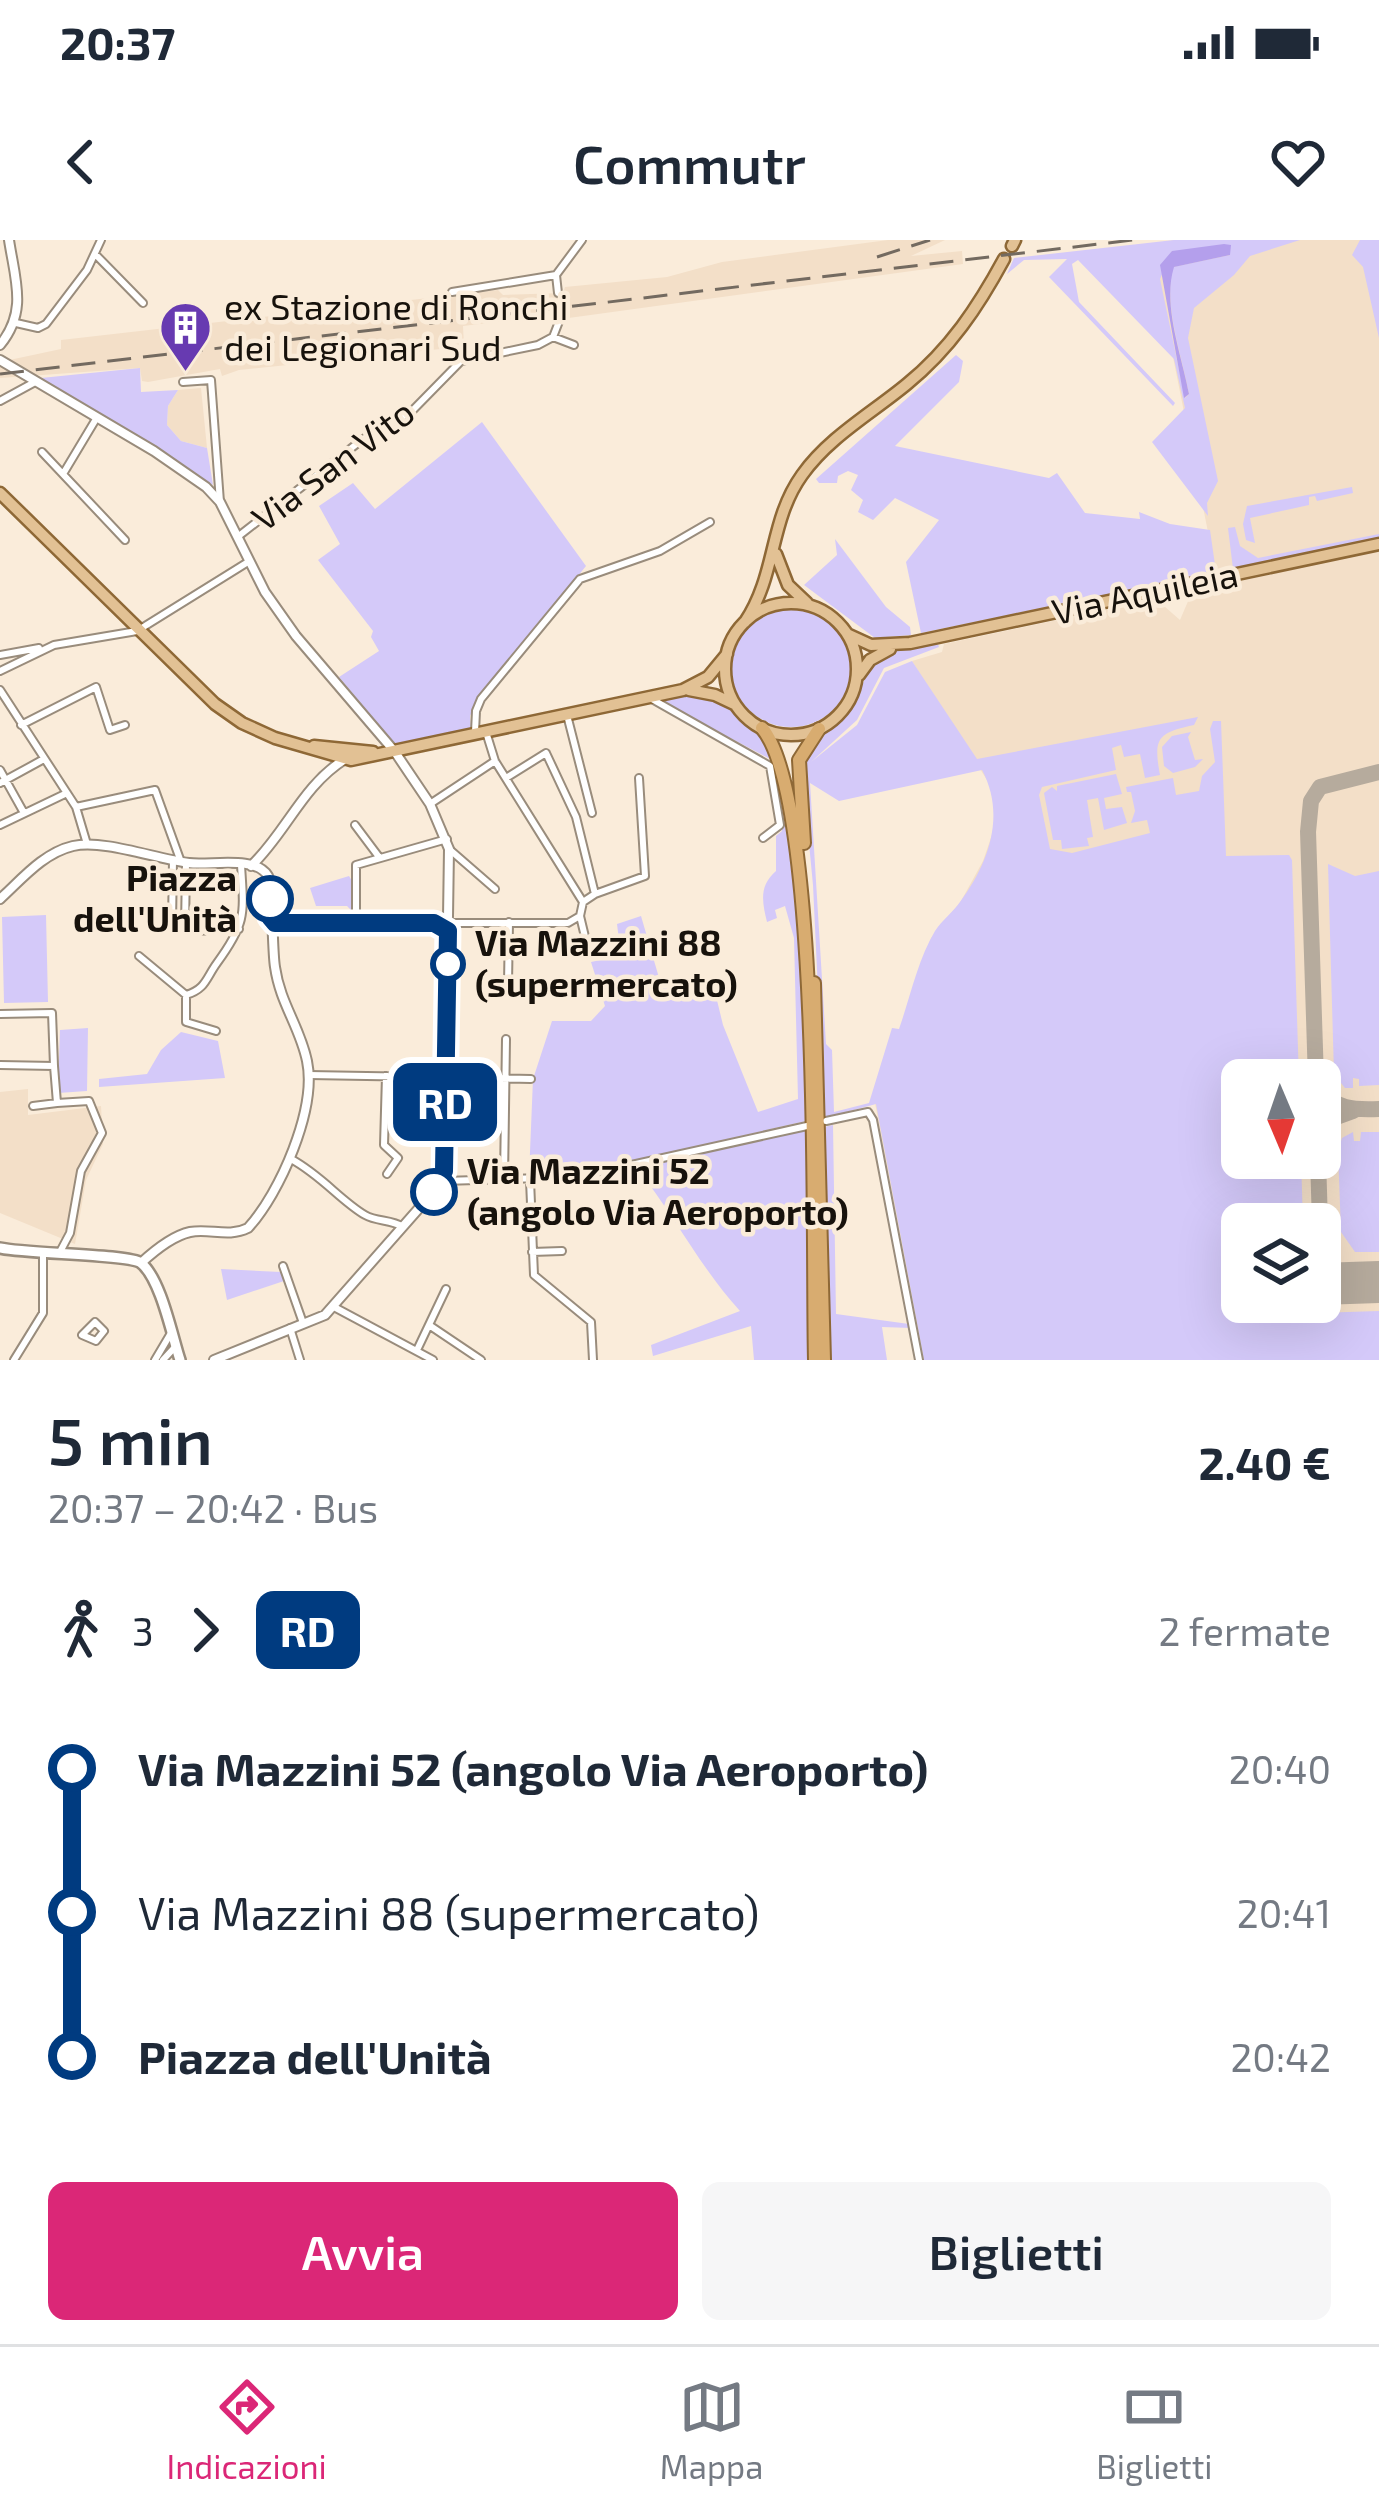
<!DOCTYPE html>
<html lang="it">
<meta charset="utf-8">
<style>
body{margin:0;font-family:"Exo 2",sans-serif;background:#f6f6f7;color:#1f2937;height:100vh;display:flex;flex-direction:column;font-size:45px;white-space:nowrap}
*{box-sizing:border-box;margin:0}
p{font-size:39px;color:#747a83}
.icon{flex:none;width:66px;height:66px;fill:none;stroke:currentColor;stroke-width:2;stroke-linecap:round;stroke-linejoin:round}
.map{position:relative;height:1120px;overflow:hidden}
.details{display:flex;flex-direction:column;background:#fff;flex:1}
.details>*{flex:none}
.badge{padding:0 24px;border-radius:18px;font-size:42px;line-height:78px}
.needle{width:78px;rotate:178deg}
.controls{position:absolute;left:1221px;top:819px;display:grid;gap:24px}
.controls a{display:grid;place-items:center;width:120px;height:120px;border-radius:18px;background:#fff;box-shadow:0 12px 48px #0002;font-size:60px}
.map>.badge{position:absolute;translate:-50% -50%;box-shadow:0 0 0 6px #fff}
.legs{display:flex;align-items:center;gap:18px;height:132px;padding:0 48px;font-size:39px}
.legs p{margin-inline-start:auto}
.summary{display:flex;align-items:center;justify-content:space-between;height:204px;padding:0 48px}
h1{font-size:66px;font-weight:600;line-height:90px}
.primary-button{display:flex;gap:24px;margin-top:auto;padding:24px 48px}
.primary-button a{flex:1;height:138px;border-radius:18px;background:#db2777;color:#fff;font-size:48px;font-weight:600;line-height:138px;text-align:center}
.primary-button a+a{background:#f6f6f7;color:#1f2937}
ul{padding:0 48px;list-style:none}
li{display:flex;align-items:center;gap:42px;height:144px;font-size:45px}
li i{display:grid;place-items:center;width:18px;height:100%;margin:0 15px;background:currentColor}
li i::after{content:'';width:30px;height:30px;margin:-15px;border:9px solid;border-radius:50%;background:#fff}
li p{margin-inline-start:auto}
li:first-child i{background:linear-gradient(#0000 50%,currentColor 0)}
li:last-child i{background:linear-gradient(currentColor 50%,#0000 0)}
.status{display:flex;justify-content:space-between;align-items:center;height:84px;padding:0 60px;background:#fff;direction:ltr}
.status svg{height:33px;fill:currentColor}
header{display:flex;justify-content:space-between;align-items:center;height:156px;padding:0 48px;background:#fff;font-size:54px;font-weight:600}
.tabs{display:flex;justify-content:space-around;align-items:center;height:168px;border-top:3px solid #e0e1e3;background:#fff;font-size:33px;color:#747a83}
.tabs a{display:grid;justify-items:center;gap:6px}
.tabs .current{color:#db2777}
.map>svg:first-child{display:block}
</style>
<div class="status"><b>20:37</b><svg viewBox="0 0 49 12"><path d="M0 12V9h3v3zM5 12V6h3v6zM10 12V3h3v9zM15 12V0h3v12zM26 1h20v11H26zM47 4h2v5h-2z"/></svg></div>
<header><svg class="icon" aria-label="back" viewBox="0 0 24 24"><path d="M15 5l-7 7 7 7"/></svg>Commutr<svg class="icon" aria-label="heart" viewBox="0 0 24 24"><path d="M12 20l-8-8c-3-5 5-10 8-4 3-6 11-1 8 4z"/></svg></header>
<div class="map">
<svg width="1379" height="1120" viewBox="0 0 1379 1120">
<rect width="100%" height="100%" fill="#faecda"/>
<path fill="#f3dfc8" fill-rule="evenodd" d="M888,0H945L911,16L962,11L963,24L554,80L552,75L463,86L464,106L460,107L239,130L222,136L220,129L148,142L142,141L140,128L0,138V122L61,109V100L498,50L503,55L563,53L565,47L667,37L722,22Z
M1174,0H1362L1379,83V298L1216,332L1151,7Z
M201,148L207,208L181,201L167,185L168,166L178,150Z
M1379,310V1120H924L875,863L931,698L961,661L983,621L996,583L992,548L912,421L942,412L944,404L1156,359L1180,380L1192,352ZM1242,840H1320V918H1242ZM1242,984H1320V1062H1242Z
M28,849V875L101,866L103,904L86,940L75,1004L0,973V852Z"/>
<path fill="#d4c9f9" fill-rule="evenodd" d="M1174,0H1300L1250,16L1234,35L1194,68L1188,98L1218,241L1207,263L1208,276L1152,202L1185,168L1174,119L1078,20L1072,24L1079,62L1175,163L1173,166L1049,37L1067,19L1024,20L1007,34L1014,18ZM1172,11L1230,15L1173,27C1163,65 1182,115 1189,154L1185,158L1160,39Z
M1360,0H1379V98L1363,27L1352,15Z
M956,115L963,121L959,142L895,206L1049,238L1057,233L1085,273L1140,279L1139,272L1170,284L1210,290L1216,332L921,393L906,322L939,280L895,258L873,280L858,272L863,260L851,250L858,235L848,231L838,236L837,243H819L816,239Z
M140,128L141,152L178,150L168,166L167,185L181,201L207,208L213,245L32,135L41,138Z
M482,182L586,326L477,461L470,476L471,490L397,507L339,437L379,411L371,397L373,391L318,320L340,304L319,266L353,243L375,269Z
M1352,247L1353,253L1317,261L1315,256L1309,257V265L1250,278L1255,303L1246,300L1243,284L1247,266Z
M1235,287L1240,306L1258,318L1379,294V298L1233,329L1228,288Z
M835,299L886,367L910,387L911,395L875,398L804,345L837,315Z
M731 427a60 60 0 1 1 120 0a60 60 0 1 1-120 0Z
M938,404L939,407L884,428L857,480L811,522L857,485L885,432L912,421L977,519L1198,477L1194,485C1158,493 1153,497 1160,535L1145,538L1140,514L1124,517L1121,505L1112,508L1116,530L1042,547L1039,555L1050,609L1072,613L1150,593L1147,580L1131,583L1135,571L1131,552H1127L1126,547L1173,538L1176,555L1199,551L1202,536L1215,522L1210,489L1213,481H1221L1226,616L1289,615L1292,620L1299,840H1242V918H1301L1303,984H1242V1062L1252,1065L1253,1075L1379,1071V1120H924L876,864L824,878L813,645L802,530L808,509L853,464L873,422L899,410ZM982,530C1006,575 989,623 960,662C953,672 942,680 935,691C918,719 910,758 899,789L892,788L869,863L834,872L832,810L826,804L810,543L839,561Z
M690,454L722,461L772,506L788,581L802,740L806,881L632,921L623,914L613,925L590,930L585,927L568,935L529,936L533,839L552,781H591L605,766L591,722L615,717L614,702L619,700L617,684L641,676L662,748H714L723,785L758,872L798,859L794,698L785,666L775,670L777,678L767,682C762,661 759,646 776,631V596L782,591L775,528L772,520L658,460Z
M1191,492L1188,497L1195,520L1203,519L1195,527L1173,533L1164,526L1162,507L1172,496Z
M1116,534L1122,554L1104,558L1106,569L1122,567L1127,583L1104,590L1098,558L1087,560L1093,597L1087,598L1089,606L1062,609L1061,600H1053L1044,553L1052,547L1057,551V546Z
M1328,624L1355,636L1379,631V845L1359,846V839L1353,838V848H1345L1334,834Z
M349,636L352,641V671L347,666H316L310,648Z
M46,675L48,762L4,763L2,677Z
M88,788L87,851L58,853L60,790Z
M181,792L218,801L225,838L99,847V839L147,834L161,810Z
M833,885L836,1074L909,1084L911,1088L882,1087L887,1120H828L824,887Z
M806,890L811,1120H754L751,1086L653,1116L651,1105L740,1071C700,1027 674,975 637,928Z
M1353,892L1354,901H1360L1361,892H1379V1012H1355L1341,992L1338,911L1342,898Z
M221,1029L281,1032L284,1041L227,1060Z"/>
<path fill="#b49fec" d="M1224,4L1231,5L1230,15L1174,27C1162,65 1182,116 1189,154L1184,158L1160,25L1172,11Z"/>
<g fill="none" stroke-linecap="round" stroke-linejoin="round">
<path stroke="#b6ab9d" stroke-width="16" d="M1308,591L1316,840
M1308,592L1311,561L1320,547L1379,532
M1320,847C1335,870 1353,870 1379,869
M1320,897L1331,879L1353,871
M1318,918L1320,984
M1320,1001L1327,1022"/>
<path stroke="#b6ab9d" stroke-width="42" d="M1320,1044L1379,1042"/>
<defs>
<path id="minor" d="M95,14L143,63
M452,52L556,35
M558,53L556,35L582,0
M16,83L38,88L46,84L87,30L101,0
M553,97L574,105
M183,142L211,140L220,262
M0,161L35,142
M42,212L125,300
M63,234L96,179
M240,295L363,199L411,172L461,121L538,105L553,97L560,79
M0,415L39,408
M0,431L54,405L137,391L248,322
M0,450L76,567L87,604
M650,458L770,526L780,585L763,598
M567,475L592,573
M21,485L96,447L110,490L125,485
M475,492L476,471L481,459L580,339L660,311L710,282
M486,492L495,521L583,662L580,676L587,705
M0,530L24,573
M506,538L546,513L576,577L595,654L583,662
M0,543L44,519
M430,564L495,521
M76,567L155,550L181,622
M0,585L67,553
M355,585L379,617
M449,609L495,649
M173,620L172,683L193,691L239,689
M595,654L645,636L639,538
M271,681L444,686L454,683H568L580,676
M356,682V625L447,599
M185,689L186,623
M139,716L186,755
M508,744L509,682
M0,774L52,773L54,826
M216,791L186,782V755C206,749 206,738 217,723C247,682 244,674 241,625
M0,825L54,826L57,863L89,861L102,893L81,931L70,993L61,1010
M309,835L531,839
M386,836L384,905L398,918L387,934
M33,866L57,863
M826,881L868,872L873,880L919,1120
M291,919C321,935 341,961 365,975C377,982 391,979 403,987
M504,939L506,799
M530,940L534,1035L591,1082L593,1120
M443,941L577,937L807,886
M532,1012L562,1011
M283,1026L303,1083
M334,1067L433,1120
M95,1082L104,1091L96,1101L82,1095Z
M429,1085L481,1120
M290,1088L300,1120
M417,1110L446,1049
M14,1120L43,1073V1015
M155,1120L171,1093
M163,1120L175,1107"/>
<path id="tertiary" d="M0,105C28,71 15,40 9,0
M0,120L154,211L206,247L220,262L265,352L296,396L395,512L430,564L449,609L448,677L444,686L448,705L443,941L325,1075L214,1120
M251,626C286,593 302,546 345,519
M0,659C21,640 43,613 73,606C103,599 156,619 189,623C209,626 256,615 268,636C273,646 272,710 275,727C280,763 300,787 307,821C317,869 280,953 248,988C228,998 210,988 190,992C172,996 154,1011 141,1023"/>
<path id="secondary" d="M0,1008C27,1014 129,1014 141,1023C161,1039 172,1096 180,1120"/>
<path id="primary" d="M1012,6L1015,0
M0,253L215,464L242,483L275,498L351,520L683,450L708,437L727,414
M776,314L788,345L807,363
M725 429a66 66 0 1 1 132 0a66 66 0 1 1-132 0Z
M745,382C777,334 769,281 802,235C829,197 872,173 907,144C950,109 978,67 1004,19
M847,394L871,405L910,403L1379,304
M859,435L870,420L890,409
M689,450L715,455L734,464
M314,506L373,512"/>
<path id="trunk" d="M762,488C822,559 812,1006 815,1120
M804,603L799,520L819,489
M814,743L824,1120"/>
</defs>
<use href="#minor" stroke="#998c7c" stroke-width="10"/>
<use href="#tertiary" stroke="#998c7c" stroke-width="12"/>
<use href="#secondary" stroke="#998c7c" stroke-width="14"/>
<use href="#primary" stroke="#8e6836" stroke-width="15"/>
<use href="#trunk" stroke="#8e6836" stroke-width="16"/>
<use href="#minor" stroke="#fff" stroke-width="6"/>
<use href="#tertiary" stroke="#fff" stroke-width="8"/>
<use href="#secondary" stroke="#fff" stroke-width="9"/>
<use href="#primary" stroke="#e2c194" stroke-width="10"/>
<use href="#trunk" stroke="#d8ac70" stroke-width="12"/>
<path stroke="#736a60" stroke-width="3" stroke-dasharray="24 12" stroke-linecap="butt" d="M877,17L930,0
M0,134L1133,0"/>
</g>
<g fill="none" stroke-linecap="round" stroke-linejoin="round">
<defs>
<path id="line-1" d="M270,659V677L275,683H434L448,691L444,931L434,952"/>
</defs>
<use href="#line-1" stroke="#fff" stroke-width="27"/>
<use href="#line-1" stroke="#003b80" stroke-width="18"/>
</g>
<defs>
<symbol id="building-pin" viewBox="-11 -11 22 30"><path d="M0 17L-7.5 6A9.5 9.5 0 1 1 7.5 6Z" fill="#673ab1" stroke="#faecda"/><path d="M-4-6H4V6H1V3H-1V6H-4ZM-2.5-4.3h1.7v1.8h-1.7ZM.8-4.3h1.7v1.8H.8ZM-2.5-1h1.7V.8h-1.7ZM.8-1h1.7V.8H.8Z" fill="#fff"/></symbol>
</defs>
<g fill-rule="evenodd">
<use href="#building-pin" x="156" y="58" width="59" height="81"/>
</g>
<g fill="#fff" stroke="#003b80" stroke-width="6">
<circle cx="270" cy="659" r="21"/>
<circle cx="448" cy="724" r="15"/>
<circle cx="434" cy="952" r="21"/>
</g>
<g text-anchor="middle" stroke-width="9" stroke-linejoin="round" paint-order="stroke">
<g font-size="36" fill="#17120c" stroke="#faecda" text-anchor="start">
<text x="224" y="80">ex Stazione di Ronchi<tspan x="224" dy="41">dei Legionari Sud</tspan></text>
</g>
<g font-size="36" fill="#17120c" stroke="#faecda">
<text transform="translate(333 225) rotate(-37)" y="13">Via San Vito</text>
<text transform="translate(1145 353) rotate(-12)" y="13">Via Aquileia</text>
</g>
<g font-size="36" font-weight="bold" fill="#17120c" stroke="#faecda" text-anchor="start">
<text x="237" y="651" text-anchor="end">Piazza<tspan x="237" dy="41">dell'Unità</tspan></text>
<text x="475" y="716">Via Mazzini 88<tspan x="475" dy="41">(supermercato)</tspan></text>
<text x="467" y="944">Via Mazzini 52<tspan x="467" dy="41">(angolo Via Aeroporto)</tspan></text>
</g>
</g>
</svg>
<div class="controls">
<a><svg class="needle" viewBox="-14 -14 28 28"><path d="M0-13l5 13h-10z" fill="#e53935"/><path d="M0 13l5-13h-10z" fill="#747a83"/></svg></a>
<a><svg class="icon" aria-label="layers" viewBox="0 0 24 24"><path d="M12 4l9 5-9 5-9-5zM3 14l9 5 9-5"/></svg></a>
</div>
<b class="badge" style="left:445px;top:862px;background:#003b80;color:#fff">RD</b>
</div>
<section class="details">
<div class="summary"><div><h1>5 min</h1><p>20:37 – 20:42 · Bus</p></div><b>2.40 €</b></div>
<div class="legs"><svg class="icon" aria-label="walk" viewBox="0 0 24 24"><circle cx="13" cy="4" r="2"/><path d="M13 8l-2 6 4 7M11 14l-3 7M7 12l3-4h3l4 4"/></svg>3<svg class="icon" aria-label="forward" viewBox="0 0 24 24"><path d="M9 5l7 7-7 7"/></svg><b class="badge" style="background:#003b80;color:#fff">RD</b><p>2 fermate</p></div>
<ul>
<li><i style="color:#003b80"></i><b>Via Mazzini 52 (angolo Via Aeroporto)</b><p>20:40</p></li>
<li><i style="color:#003b80"></i><span>Via Mazzini 88 (supermercato)</span><p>20:41</p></li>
<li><i style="color:#003b80"></i><b>Piazza dell'Unità</b><p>20:42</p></li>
</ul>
<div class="primary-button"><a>Avvia</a><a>Biglietti</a></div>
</section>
<nav class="tabs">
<a class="current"><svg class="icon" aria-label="directions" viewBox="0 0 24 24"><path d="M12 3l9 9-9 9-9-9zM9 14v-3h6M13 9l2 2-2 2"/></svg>Indicazioni</a>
<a><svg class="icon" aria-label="map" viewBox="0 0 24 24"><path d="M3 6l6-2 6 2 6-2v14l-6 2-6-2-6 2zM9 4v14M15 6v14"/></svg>Mappa</a>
<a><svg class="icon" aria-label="tickets" viewBox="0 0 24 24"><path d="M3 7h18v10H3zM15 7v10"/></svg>Biglietti</a>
</nav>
